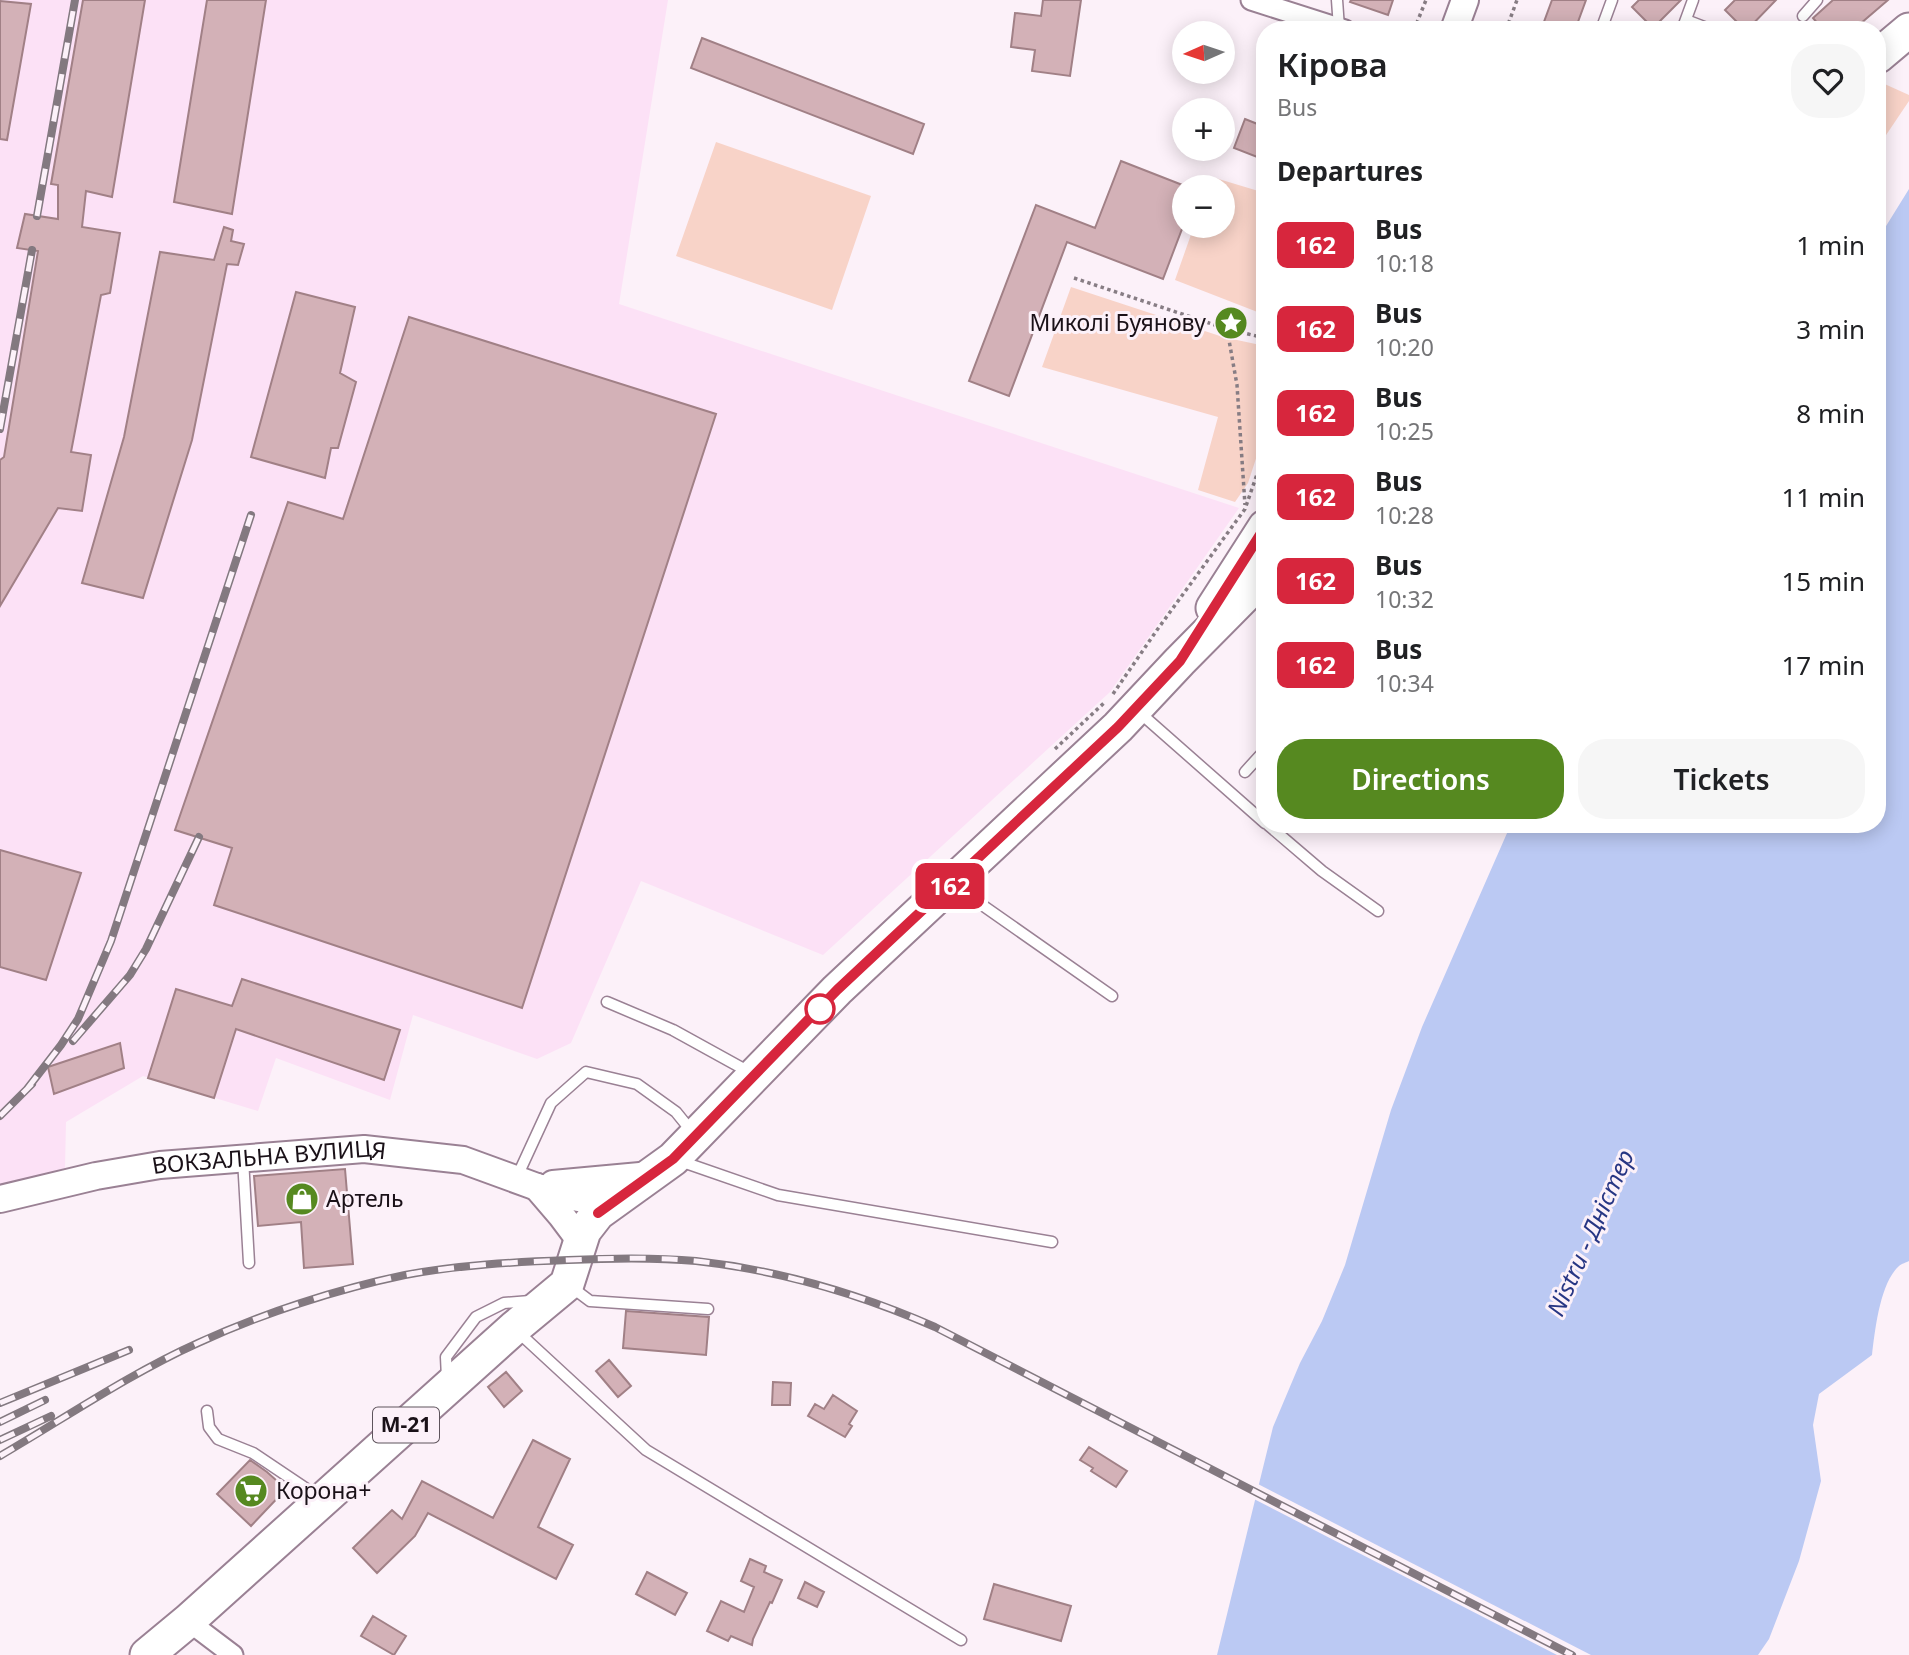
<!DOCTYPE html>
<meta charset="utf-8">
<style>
body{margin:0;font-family:"Noto Sans",sans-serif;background:#f6f6f6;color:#202124;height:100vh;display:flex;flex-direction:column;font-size:26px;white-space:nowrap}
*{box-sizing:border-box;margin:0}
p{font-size:23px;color:#757577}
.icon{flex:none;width:38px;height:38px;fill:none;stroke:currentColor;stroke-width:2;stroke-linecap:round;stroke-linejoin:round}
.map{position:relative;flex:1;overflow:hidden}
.panel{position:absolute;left:1256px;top:21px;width:630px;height:812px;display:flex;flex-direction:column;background:#fff;border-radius:28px;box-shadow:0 4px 18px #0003}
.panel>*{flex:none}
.badge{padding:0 14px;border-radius:10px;font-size:24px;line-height:46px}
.needle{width:46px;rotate:267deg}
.buttons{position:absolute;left:1172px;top:21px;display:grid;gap:14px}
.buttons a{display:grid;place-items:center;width:63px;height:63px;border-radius:50%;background:#fff;box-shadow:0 4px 18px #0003;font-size:35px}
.map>.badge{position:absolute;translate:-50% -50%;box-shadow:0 0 0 4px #fff}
h2{padding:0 21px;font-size:26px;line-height:63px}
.round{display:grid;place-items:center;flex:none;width:74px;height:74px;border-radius:28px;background:#f6f6f6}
.headline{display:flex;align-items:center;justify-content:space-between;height:119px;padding:0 21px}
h1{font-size:33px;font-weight:600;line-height:52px}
.button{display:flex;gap:14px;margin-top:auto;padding:14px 21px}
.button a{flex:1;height:80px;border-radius:28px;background:#568920;color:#fff;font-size:28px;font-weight:600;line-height:80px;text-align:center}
.button a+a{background:#f6f6f6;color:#202124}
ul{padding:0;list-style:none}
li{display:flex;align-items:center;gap:21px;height:84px;padding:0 21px}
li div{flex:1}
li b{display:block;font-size:26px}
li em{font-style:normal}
li .badge{min-width:77px;font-weight:700;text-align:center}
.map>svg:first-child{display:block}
</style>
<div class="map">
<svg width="1909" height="1655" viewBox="0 0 1909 1655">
<rect width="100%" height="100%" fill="#fcf1f9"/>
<path fill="#fce1f6" d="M0,0H668L619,304L1239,508L1110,692L823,955L641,881L571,1043L537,1059L413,1015L390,1100L276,1058L258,1111L143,1076L66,1122L65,1168L0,1187Z"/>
<path fill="#f8d3c8" d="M1878,81L1909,95V101L1878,147Z
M716,142L871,196L832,310L676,256Z
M1212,177L1265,193V313H1260L1175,280L1194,226H1223V187H1208Z
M1071,287L1223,337L1265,346V431L1248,483L1235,502L1198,490L1218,417L1042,367Z"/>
<path fill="#bbc9f3" d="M1909,189V1261C1907,1262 1901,1264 1899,1266C1880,1283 1875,1330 1872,1355L1819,1394L1813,1425L1821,1481L1799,1561L1769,1639L1758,1655H1217L1273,1427L1300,1363L1322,1321L1345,1265L1391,1110L1422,1027L1511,824H1878V239Z"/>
<path fill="#fcf1f9" d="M1256,1483L1591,1655H1557L1252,1498Z"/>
<path fill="#d3b1b7" stroke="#a18086" stroke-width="2" d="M83,0H145L112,197L86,191L82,227L120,233L110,293L101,295L71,452L91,455L82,511L58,508L0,606V460L4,457L38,251L17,248L25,214L58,219V185L51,184Z
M207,0H266L232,214L174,202Z
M1043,0H1081L1070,76L1032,71L1035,50L1011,47L1015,13L1041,16Z
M1351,0H1393L1388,15L1350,2Z
M1552,0H1586L1575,30H1541Z
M1639,0H1681L1653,28L1632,7Z
M1735,0H1776L1747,30H1745L1725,10Z
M1833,0H1888L1853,30H1823L1813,18Z
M0,1L31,4L7,140L0,139Z
M702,38L924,124L913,154L691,68Z
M1245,119L1265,127V160L1234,148Z
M1121,161L1185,186V221L1163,279L1067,242L1009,396L969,381L1036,205L1095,228Z
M224,227L233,230L231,241L244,244L238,265L227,264L192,440L143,598L82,583L124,437L160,252L214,260Z
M296,292L355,307L340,373L356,382L338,448H331L325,478L251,457Z
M409,317L716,414L522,1008L214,905L232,848L175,830L288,502L343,519Z
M0,850L81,873L46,980L0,967Z
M242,979L400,1030L384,1080L236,1029L214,1098L148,1078L176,989L232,1006Z
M120,1043L124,1068L54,1094L48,1067Z
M345,1169L353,1264L304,1268L301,1222L258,1226L254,1176Z
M626,1311L709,1317L706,1355L623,1348Z
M609,1360L631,1386L618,1397L596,1371Z
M506,1372L522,1391L504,1407L488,1387Z
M773,1382L791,1383L790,1405H772Z
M833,1395L857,1411L849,1424L852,1426L845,1437L808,1416L815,1404L824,1409Z
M533,1440L570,1459L538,1527L573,1545L556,1579L428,1513L415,1536L377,1573L353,1548L392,1510L402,1519L422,1481L493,1518Z
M1089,1447L1127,1471L1116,1487L1091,1471L1093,1468L1080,1460Z
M250,1460L267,1472L286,1489L251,1526L217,1494Z
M750,1559L766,1566L764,1572L782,1580L772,1603L770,1602L753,1639L752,1645L731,1636L728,1641L707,1631L721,1601L744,1612L754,1587L741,1581Z
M647,1572L687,1593L675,1615L636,1594Z
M805,1582L824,1592L817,1607L798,1598Z
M994,1584L1071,1606L1061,1641L984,1619Z
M373,1616L406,1636L394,1655L361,1636Z"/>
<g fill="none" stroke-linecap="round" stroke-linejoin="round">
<defs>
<path id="lane" d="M1337,0L1339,28
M1803,16L1817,0
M1686,20L1712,30
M1601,30L1612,0
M1682,30L1693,0
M1139,712L1265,823
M1245,772L1265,750
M1267,824L1322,871L1378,911
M955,886L1112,996
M607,1002L673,1030L751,1073
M243,1159L249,1263
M680,1161L778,1195L1052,1242
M516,1179L551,1103L586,1072L637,1084L676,1112L693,1133
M570,1286L590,1301L708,1309
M517,1331L646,1450L961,1640
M447,1378L446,1357L476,1317L504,1303L530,1301
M207,1411L209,1427L218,1439L253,1453L320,1498"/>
<path id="street" d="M1251,0L1345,30
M188,1621L233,1655"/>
<g id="secondary">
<path d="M1454,30L1465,0"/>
<path d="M553,1184L651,1175"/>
<path d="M537,1187L561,1215L582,1243"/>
<path id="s1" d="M0,1199L96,1176L160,1165L364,1149L463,1160L537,1187L578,1198L617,1200"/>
</g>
<path id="highway" d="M1878,56L1909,30
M1213,608L1265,527
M147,1655L188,1621L514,1328L567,1284L584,1231L598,1213L673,1159L837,990L1118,727L1180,661L1265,575"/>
</defs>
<use href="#lane" stroke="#9a8194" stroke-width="13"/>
<use href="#street" stroke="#9a8194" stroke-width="23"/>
<use href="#secondary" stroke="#9a8194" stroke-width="30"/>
<use href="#highway" stroke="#9a8194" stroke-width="37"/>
<path stroke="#877d84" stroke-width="3.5" stroke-dasharray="3.5 3.5" stroke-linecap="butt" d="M1414,30L1426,0
M1506,30L1517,0
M1074,278L1227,329L1265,338
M1227,329L1237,385L1245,505
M1113,694L1157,630L1245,509L1265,451
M1055,749L1105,702"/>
<use href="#lane" stroke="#fff" stroke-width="10"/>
<use href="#street" stroke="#fff" stroke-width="19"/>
<use href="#secondary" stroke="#fff" stroke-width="26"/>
<use href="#highway" stroke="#fff" stroke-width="33"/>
<defs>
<path id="rail" d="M37,216L75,0
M0,429L32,250
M73,1041L130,975L146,949L199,837
M27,1089L61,1045L78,1019L111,941L251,515
M0,1116L32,1084
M0,1403L129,1350
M0,1422L45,1400
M0,1440L51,1416
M0,1456C65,1418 129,1374 198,1343C261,1314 337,1289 405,1275C458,1265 514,1262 568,1260C611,1258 653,1257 696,1261C778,1270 860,1294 935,1327L1572,1655"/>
</defs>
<use href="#rail" stroke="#837980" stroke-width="8"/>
<use href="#rail" stroke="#fcf1f9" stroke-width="5" stroke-dasharray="16" stroke-linecap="butt"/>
</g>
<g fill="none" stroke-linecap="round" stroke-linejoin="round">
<defs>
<path id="line" d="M598,1213L673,1159L837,990L1118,727L1180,661L1265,527"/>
</defs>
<use href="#line" stroke="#fff" stroke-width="16"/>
<use href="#line" stroke="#d7263d" stroke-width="10"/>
</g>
<defs>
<symbol id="sight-disc" viewBox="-11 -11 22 22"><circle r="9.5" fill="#568920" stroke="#fcf1f9"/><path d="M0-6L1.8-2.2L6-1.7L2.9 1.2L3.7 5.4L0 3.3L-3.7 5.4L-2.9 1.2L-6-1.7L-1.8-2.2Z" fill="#fff"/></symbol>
<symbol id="shop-disc" viewBox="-11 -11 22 22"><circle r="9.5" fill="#568920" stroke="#fcf1f9"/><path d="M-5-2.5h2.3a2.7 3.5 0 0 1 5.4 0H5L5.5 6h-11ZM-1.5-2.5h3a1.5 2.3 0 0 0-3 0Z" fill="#fff"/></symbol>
<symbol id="supermarket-disc" viewBox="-11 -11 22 22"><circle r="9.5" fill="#568920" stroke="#fcf1f9"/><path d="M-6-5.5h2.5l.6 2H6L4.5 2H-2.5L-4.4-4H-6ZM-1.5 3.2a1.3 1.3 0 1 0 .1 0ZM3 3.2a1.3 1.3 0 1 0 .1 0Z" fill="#fff"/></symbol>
</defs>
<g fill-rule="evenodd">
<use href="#sight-disc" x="1212" y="304" width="38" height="38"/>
<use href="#shop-disc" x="283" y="1180" width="38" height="38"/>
<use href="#supermarket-disc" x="232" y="1472" width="38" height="38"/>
</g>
<circle fill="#fff" stroke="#d7263d" stroke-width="3.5" cx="820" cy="1009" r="14"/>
<g text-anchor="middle" stroke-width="6" stroke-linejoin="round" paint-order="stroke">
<rect fill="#fcf1f9" stroke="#5e545c" stroke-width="2" x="373" y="1407.5" width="66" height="35" rx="5"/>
<g font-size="21" font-weight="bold" fill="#1a1118">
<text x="406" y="1432">М-21</text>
</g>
<g font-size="23" fill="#1a1118" stroke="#fcf1f9" text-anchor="start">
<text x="1206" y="331" text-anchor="end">Миколі Буянову</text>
<text x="326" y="1207">Артель</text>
<text x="276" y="1499">Корона+</text>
</g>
<g font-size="23" fill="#1a1118" stroke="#fcf1f9">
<text dy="8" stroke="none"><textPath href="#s1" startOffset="273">ВОКЗАЛЬНА ВУЛИЦЯ</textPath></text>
</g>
<g font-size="24" font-style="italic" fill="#273684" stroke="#fcf1f9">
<text transform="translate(1591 1233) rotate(-66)" y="8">Nistru - Дністер</text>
</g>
</g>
</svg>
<div class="buttons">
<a><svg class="needle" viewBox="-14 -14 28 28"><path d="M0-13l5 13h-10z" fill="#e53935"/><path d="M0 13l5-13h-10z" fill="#757577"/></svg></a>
<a>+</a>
<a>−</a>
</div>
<b class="badge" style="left:950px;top:886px;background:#d7263d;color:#fff">162</b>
<section class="panel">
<div class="headline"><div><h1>Кірова</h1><p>Bus</p></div><a class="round"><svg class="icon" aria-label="heart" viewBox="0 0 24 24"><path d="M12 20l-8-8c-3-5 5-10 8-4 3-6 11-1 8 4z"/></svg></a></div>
<h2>Departures</h2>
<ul>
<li><span class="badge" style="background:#d7263d;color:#fff">162</span><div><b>Bus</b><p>10:18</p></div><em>1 min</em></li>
<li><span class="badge" style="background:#d7263d;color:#fff">162</span><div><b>Bus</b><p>10:20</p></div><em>3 min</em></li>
<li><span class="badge" style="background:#d7263d;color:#fff">162</span><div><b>Bus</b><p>10:25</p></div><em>8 min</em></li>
<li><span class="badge" style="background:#d7263d;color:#fff">162</span><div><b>Bus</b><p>10:28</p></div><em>11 min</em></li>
<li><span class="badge" style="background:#d7263d;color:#fff">162</span><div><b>Bus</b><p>10:32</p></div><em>15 min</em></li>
<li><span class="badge" style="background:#d7263d;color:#fff">162</span><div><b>Bus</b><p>10:34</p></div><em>17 min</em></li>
</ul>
<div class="button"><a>Directions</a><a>Tickets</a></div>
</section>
</div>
